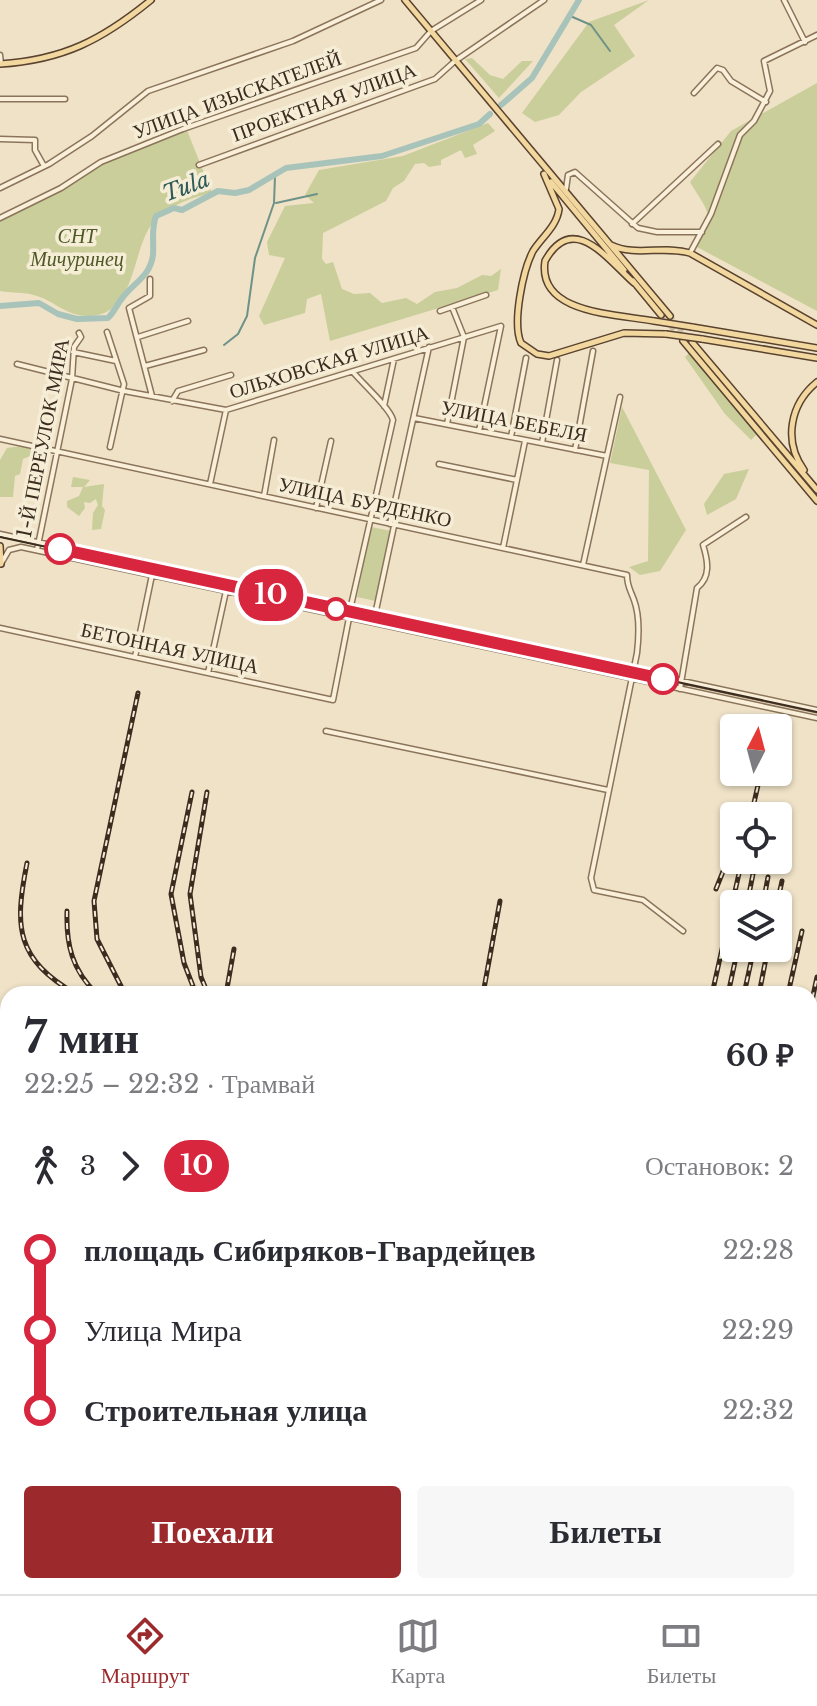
<!DOCTYPE html>
<html lang="ru">
<meta charset="utf-8">
<style>
body{margin:0;font-family:"Libre Baskerville",serif;background:#f7f7f7;color:#2b2b33;height:100vh;display:flex;flex-direction:column;font-size:30px;white-space:nowrap}
*{box-sizing:border-box;margin:0}
p{font-size:26px;color:#7c7c81}
.icon{flex:none;width:44px;height:44px;fill:none;stroke:currentColor;stroke-width:2;stroke-linecap:round;stroke-linejoin:round}
.map{position:relative;flex:1;overflow:hidden}
.panel{position:absolute;left:0px;top:986px;width:818px;height:608px;display:flex;flex-direction:column;background:#fff;border-radius:24px 24px 0 0;box-shadow:0 2px 6px #0004}
.panel>*{flex:none}
.badge{padding:0 16px;border-radius:26px;font-size:28px;line-height:52px}
.needle{width:52px;rotate:6deg}
.tools{position:absolute;left:720px;top:714px;display:grid;gap:16px}
.tools a{display:grid;place-items:center;width:72px;height:72px;border-radius:8px;background:#fff;box-shadow:0 2px 6px #0004;font-size:40px}
.map>.badge{position:absolute;translate:-50% -50%;box-shadow:0 0 0 4px #fff}
.legs{display:flex;align-items:center;gap:12px;height:88px;padding:0 24px;font-size:26px}
.legs p{margin-inline-start:auto}
.summary{display:flex;align-items:center;justify-content:space-between;height:136px;padding:0 24px}
h1{font-size:44px;font-weight:700;line-height:60px}
.cta{display:flex;gap:16px;margin-top:auto;padding:16px 24px}
.cta a{flex:1;height:92px;border-radius:8px;background:#9c2a2d;color:#fff;font-size:32px;font-weight:700;line-height:92px;text-align:center}
.cta a+a{background:#f7f7f7;color:#2b2b33}
ul{padding:0 24px;list-style:none}
li{display:flex;align-items:center;gap:28px;height:80px;font-size:30px}
li i{display:grid;place-items:center;width:12px;height:100%;margin:0 10px;background:currentColor}
li i::after{content:'';width:20px;height:20px;margin:-10px;border:6px solid;border-radius:50%;background:#fff}
li p{margin-inline-start:auto}
li:first-child i{background:linear-gradient(#0000 50%,currentColor 0)}
li:last-child i{background:linear-gradient(currentColor 50%,#0000 0)}
.dock{display:flex;justify-content:space-around;align-items:center;height:112px;border-top:2px solid #e1e1e2;background:#fff;font-size:22px;color:#7c7c81}
.dock a{display:grid;justify-items:center;gap:4px}
.dock .active{color:#9c2a2d}
.map>svg:first-child{display:block}
</style>
<div class="map">
<svg width="817" height="1594" viewBox="0 0 817 1594">
<rect width="100%" height="100%" fill="#efe2c7"/>
<path fill="#c9ce9a" d="M649,0L614,25L635,56L581,92L559,115L535,122L522,113L589,22Z
M472,58L490,75L503,79L522,61H533L499,98L465,59Z
M817,83V311L697,247C715,212 709,214 690,182L731,131Z
M488,123L495,131L473,145L477,154L465,158L461,150L441,160V165L429,167L424,163L415,164L404,181L393,188L386,201L323,233L322,259L326,264L333,262L342,289L354,294L370,293L382,303L406,298L417,304L435,292L457,288L482,275L491,276L501,269L498,290L330,341L321,294L307,299L305,313L264,325L259,316L285,258L269,255L267,242L285,206L314,203L305,195L319,170L403,156Z
M186,128L212,193C193,197 170,205 156,219C130,245 139,315 89,316C66,316 56,302 37,296C27,292 11,293 0,291V218L101,165Z
M690,352L757,434L751,440L725,414L685,357Z
M622,407L686,530L660,571L640,575L629,567L648,561L649,470L610,463Z
M22,446L40,452L23,459L20,474L15,476L13,497H0V460L7,448Z
M749,469L736,499L707,515L704,504L724,474Z
M73,477L90,480L84,487L104,484L102,506L105,510L101,529L92,530L93,513L98,505L96,499L90,503L84,502L85,508L79,516L67,507V501L79,496L83,487H71Z
M371,527L391,531L376,601L357,597Z"/>
<g fill="none" stroke-linecap="round" stroke-linejoin="round">
<path stroke="#6e9288" stroke-width="2" d="M568,15L591,25L610,51
M276,203L317,194
M224,345L238,334L247,316L255,258L274,203L275,176L286,168"/>
<path stroke="#a8c3ba" stroke-width="6" d="M501,105L532,78L579,0
M0,306L39,303L58,314L77,319L108,318C115,311 117,304 123,297C136,281 150,276 153,255C154,240 151,230 156,216L174,208L182,210L218,191L235,193L249,190L286,168L382,156L479,124L490,114"/>
<path stroke="#cbbea5" stroke-width="5" stroke-dasharray="5 2.5" stroke-linecap="butt" d="M661,315L679,336
M670,316L688,339"/>
<defs>
<path id="minor" d="M784,0L805,42
M0,55L1,64
M694,93L717,68L723,70L731,81L766,102
M0,99H65
M0,139L35,140V150L44,166
M199,165L435,79L455,61L544,0
M0,188L49,164L92,136L148,91L293,41L381,0
M566,189L568,175L575,172L638,228L657,232H702
M0,218L61,188L101,162L183,129L416,48L431,31L481,0
M632,224L718,144
M690,253L711,214L740,135L754,121L770,91L764,61L817,35
M150,279V296L129,308L152,396
M440,311L486,295
M107,332L124,384L110,447
M138,337L188,321
M73,352L116,361
M17,364L124,391L226,410L501,326L479,431
M145,366L204,350
M172,401L178,391L231,375
M384,406L394,359
M414,418L607,456
M447,424L464,337L452,307
M511,437L526,358
M0,439L627,575C627,586 630,589 634,600C640,616 639,636 637,653L591,878L594,890L643,900L683,931
M542,443L557,360
M575,450L593,351
M439,464L517,480
M210,484L226,410
M264,496L274,440
M316,508L331,441
M390,524L429,347
M0,534L817,710
M503,548L525,441
M37,550L72,379L74,347L81,337L79,333
M2,562L9,550L21,547L817,718
M583,565L620,397
M350,610L393,420C390,408 363,384 353,372
M375,615L394,526
M0,628L333,700L349,618
M135,657L152,575
M208,673L226,591
M680,689L697,588C711,577 708,561 703,545L746,517
M326,731L608,790
M0,1359L8,1361
M810,1532L817,1534
M589,1594L591,1586
M780,1594L782,1586"/>
<path id="major" d="M405,0L670,316
M0,64C63,60 102,40 151,0
M544,174L559,209C557,226 542,237 533,251C523,270 512,323 521,343L537,354L549,356L624,333L666,334
M551,182L624,270
M611,245C635,257 664,245 690,253L817,325
M633,281L661,315
M634,283C608,260 573,210 545,261C537,314 616,314 654,321
M692,327L817,348
M702,339L817,358
M683,341L817,501
M692,342L817,490
M804,470C783,441 790,404 817,382
M0,546L1,564"/>
</defs>
<use href="#minor" stroke="#8b745b" stroke-width="7"/>
<use href="#major" stroke="#59422f" stroke-width="8"/>
<use href="#minor" stroke="#faf0da" stroke-width="4"/>
<use href="#major" stroke="#f2d79f" stroke-width="5"/>
<path stroke="#3b2c1f" stroke-width="2" d="M0,537L817,712"/>
<defs>
<path id="rail" d="M192,792L171,894L184,963L196,994
M207,792L190,894L201,977L208,994
M751,816L761,772
M27,863C14,928 16,959 76,994
M716,889L734,844
M747,904L753,874
M763,904L768,877
M777,904L782,881
M67,911C66,945 72,970 97,994
M125,994L97,939L94,901L138,693
M226,994L234,949
M483,994L500,901
M712,994L742,860
M728,994L738,948
M744,994L754,948
M759,994L768,948
M788,994L802,931
M810,1010L817,977
M0,1039L8,1041
M0,1069L8,1071
M0,1084L8,1086
M0,1105L8,1116
M810,1215L817,1217
M810,1247L817,1248
M810,1306L817,1317
M172,1594L173,1586"/>
</defs>
<use href="#rail" stroke="#3b2c1f" stroke-width="5"/>
<use href="#rail" stroke="#f6edd6" stroke-width="2" stroke-dasharray="6" stroke-linecap="butt"/>
<defs>
<path id="major-bridge" d="M654,321L692,327
M666,334L702,339"/>
</defs>
<use href="#major-bridge" stroke="#59422f" stroke-width="8" stroke-linecap="butt"/>
<use href="#major-bridge" stroke="#f2d79f" stroke-width="5"/>
</g>
<g fill="none" stroke-linecap="round" stroke-linejoin="round">
<defs>
<path id="line-1" d="M60,549L663,679"/>
</defs>
<use href="#line-1" stroke="#fff" stroke-width="18"/>
<use href="#line-1" stroke="#d7263d" stroke-width="12"/>
</g>
<g fill="#fff" stroke="#d7263d" stroke-width="4">
<circle cx="60" cy="549" r="14"/>
<circle cx="336" cy="609" r="10"/>
<circle cx="663" cy="679" r="14"/>
</g>
<g text-anchor="middle" stroke-width="7" stroke-linejoin="round" paint-order="stroke">
<g font-size="20" fill="#3b2c1f" stroke="#f6edd6">
<text transform="translate(237 95) rotate(-20)" y="7">УЛИЦА ИЗЫСКАТЕЛЕЙ</text>
<text transform="translate(324 102) rotate(-20)" y="7">ПРОЕКТНАЯ УЛИЦА</text>
<text transform="translate(329 362) rotate(-17)" y="7">ОЛЬХОВСКАЯ УЛИЦА</text>
<text transform="translate(514 421) rotate(11)" y="7">УЛИЦА БЕБЕЛЯ</text>
<text transform="translate(43 438) rotate(-79)" y="7">1-Й ПЕРЕУЛОК МИРА</text>
<text transform="translate(365 502) rotate(12)" y="7">УЛИЦА БУРДЕНКО</text>
<text transform="translate(170 648) rotate(12)" y="7">БЕТОННАЯ УЛИЦА</text>
</g>
<g font-size="20" font-style="italic" fill="#4d5826" stroke="#f6edd6">
<text x="77" y="243">СНТ<tspan x="77" dy="23">Мичуринец</tspan></text>
</g>
<g font-size="22" font-style="italic" fill="#2f5b58" stroke="#f6edd6">
<text transform="translate(186 186) rotate(-20)" y="8">Tula</text>
</g>
</g>
</svg>
<div class="tools">
<a><svg class="needle" viewBox="-14 -14 28 28"><path d="M0-13l5 13h-10z" fill="#e53935"/><path d="M0 13l5-13h-10z" fill="#7c7c81"/></svg></a>
<a><svg class="icon" aria-label="locate" viewBox="0 0 24 24"><circle cx="12" cy="12" r="6"/><path d="M12 2v4M12 18v4M2 12h4M18 12h4"/></svg></a>
<a><svg class="icon" aria-label="layers" viewBox="0 0 24 24"><path d="M12 4l9 5-9 5-9-5zM3 14l9 5 9-5"/></svg></a>
</div>
<b class="badge" style="left:271px;top:595px;background:#d7263d;color:#fff">10</b>
<section class="panel">
<div class="summary"><div><h1>7 мин</h1><p>22:25 – 22:32 · Трамвай</p></div><b>60 ₽</b></div>
<div class="legs"><svg class="icon" aria-label="walk" viewBox="0 0 24 24"><circle cx="13" cy="4" r="2"/><path d="M13 8l-2 6 4 7M11 14l-3 7M7 12l3-4h3l4 4"/></svg>3<svg class="icon" aria-label="forward" viewBox="0 0 24 24"><path d="M9 5l7 7-7 7"/></svg><b class="badge" style="background:#d7263d;color:#fff">10</b><p>Остановок: 2</p></div>
<ul>
<li><i style="color:#d7263d"></i><b>площадь Сибиряков-Гвардейцев</b><p>22:28</p></li>
<li><i style="color:#d7263d"></i><span>Улица Мира</span><p>22:29</p></li>
<li><i style="color:#d7263d"></i><b>Строительная улица</b><p>22:32</p></li>
</ul>
<div class="cta"><a>Поехали</a><a>Билеты</a></div>
</section>
</div>
<nav class="dock">
<a class="active"><svg class="icon" aria-label="directions" viewBox="0 0 24 24"><path d="M12 3l9 9-9 9-9-9zM9 14v-3h6M13 9l2 2-2 2"/></svg>Маршрут</a>
<a><svg class="icon" aria-label="map" viewBox="0 0 24 24"><path d="M3 6l6-2 6 2 6-2v14l-6 2-6-2-6 2zM9 4v14M15 6v14"/></svg>Карта</a>
<a><svg class="icon" aria-label="tickets" viewBox="0 0 24 24"><path d="M3 7h18v10H3zM15 7v10"/></svg>Билеты</a>
</nav>
